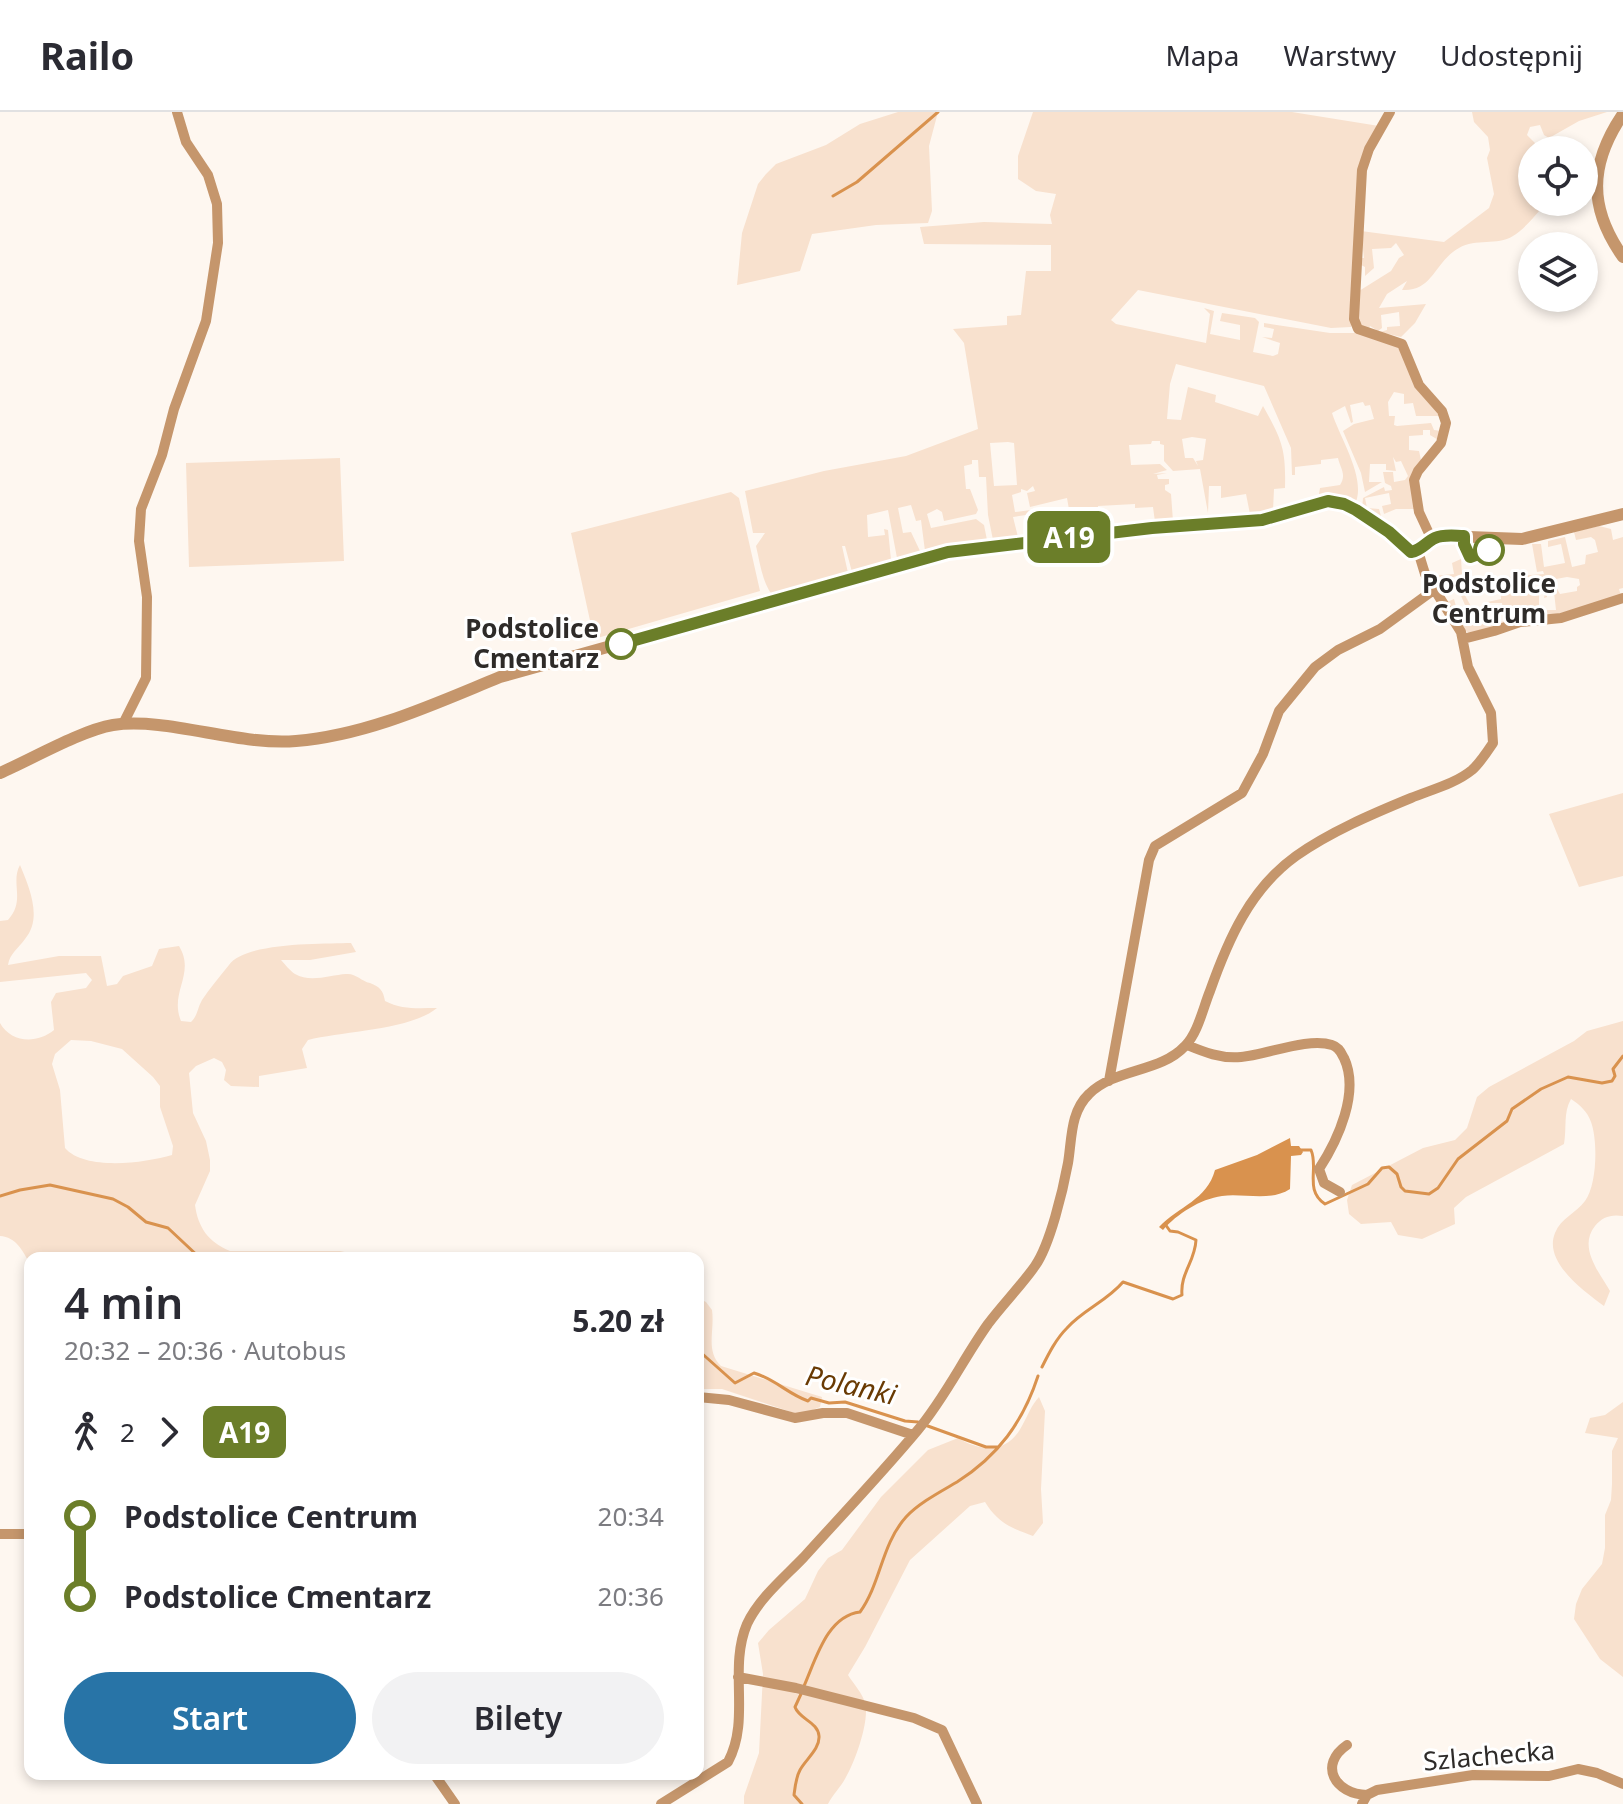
<!DOCTYPE html>
<html lang="pl">
<meta charset="utf-8">
<style>
body{margin:0;font-family:"Noto Sans",sans-serif;background:#f2f2f3;color:#2b2b33;height:100vh;display:flex;flex-direction:column;font-size:30px;white-space:nowrap}
*{box-sizing:border-box;margin:0}
p{font-size:26px;color:#7c7c81}
.icon{flex:none;width:44px;height:44px;fill:none;stroke:currentColor;stroke-width:2;stroke-linecap:round;stroke-linejoin:round}
.map{position:relative;flex:1;overflow:hidden}
.side{position:absolute;left:24px;top:1140px;width:680px;height:528px;display:flex;flex-direction:column;background:#fff;border-radius:16px;box-shadow:0 4px 12px #0003}
.side>*{flex:none}
.badge{padding:0 16px;border-radius:12px;font-size:28px;line-height:52px}
.buttons{position:absolute;left:1518px;top:24px;display:grid;gap:16px}
.buttons a{display:grid;place-items:center;width:80px;height:80px;border-radius:50%;background:#fff;box-shadow:0 4px 12px #0003;font-size:40px}
.map>.badge{position:absolute;translate:-50% -50%;box-shadow:0 0 0 4px #fff}
.legs{display:flex;align-items:center;gap:12px;height:88px;padding:0 40px;font-size:26px}
.legs p{margin-inline-start:auto}
.summary{display:flex;align-items:center;justify-content:space-between;height:136px;padding:0 40px}
h1{font-size:44px;font-weight:600;line-height:60px}
.action{display:flex;gap:16px;margin-top:auto;padding:16px 40px}
.action a{flex:1;height:92px;border-radius:48px;background:#2874a7;color:#fff;font-size:32px;font-weight:600;line-height:92px;text-align:center}
.action a+a{background:#f2f2f3;color:#2b2b33}
ul{padding:0 40px;list-style:none}
li{display:flex;align-items:center;gap:28px;height:80px;font-size:30px}
li i{display:grid;place-items:center;width:12px;height:100%;margin:0 10px;background:currentColor}
li i::after{content:'';width:20px;height:20px;margin:-10px;border:6px solid;border-radius:50%;background:#fff}
li p{margin-inline-start:auto}
li:first-child i{background:linear-gradient(#0000 50%,currentColor 0)}
li:last-child i{background:linear-gradient(currentColor 50%,#0000 0)}
header{display:flex;align-items:center;gap:48px;box-sizing:border-box;height:112px;padding:0 40px;background:#fff;border-bottom:2px solid #e1e1e2}
header strong{font-size:38px}
nav{display:flex;gap:44px;margin-inline-start:auto;font-size:28px}
.map>svg:first-child{display:block}
</style>
<header>
<strong>Railo</strong>
<nav><a>Mapa</a><a>Warstwy</a><a>Udostępnij</a></nav>
</header>
<div class="map">
<svg width="1623" height="1692" viewBox="0 0 1623 1692">
<rect width="100%" height="100%" fill="#fef7f0"/>
<path fill="#f8e1ce" fill-rule="evenodd" d="M898,0H938L929,34L932,99L928,111L876,113L812,122L800,159L737,173L742,121L758,72L766,62L776,52L826,33L860,12Z
M1033,0H1292L1379,14L1357,58L1359,62L1351,215L1331,216L1138,178L1111,208L1116,212L1206,231L1210,202L1204,196L1214,199L1210,222L1240,228V213L1220,209L1222,201L1255,206L1259,210L1253,240L1273,244L1278,242L1280,231L1262,225L1272,226L1274,217L1264,215V211L1330,221H1359L1400,233L1440,304H1416L1413,291L1404,292V282L1394,280L1388,290L1389,304H1395L1394,313L1397,314L1431,311L1434,318L1441,319L1440,329L1430,323V318H1423V323L1409,324V338L1419,339L1421,348L1416,358V397H1396L1384,402L1382,394L1391,392L1389,381L1365,386L1367,396L1379,397L1381,404L1376,405L1362,397L1363,386L1384,375L1385,379L1392,378L1391,374L1385,371L1383,360H1393L1394,370L1405,368L1408,364L1401,349L1396,350L1393,345L1396,359L1386,358V352H1370L1369,370H1382L1365,380L1361,361L1343,319L1354,312L1374,307L1370,293L1365,294L1363,290L1350,293L1353,310L1351,311L1345,294L1332,301C1340,326 1367,367 1355,392L1351,385L1319,382L1320,376L1340,373C1347,362 1340,356 1338,346L1321,348V352L1295,355V363H1292L1291,336L1264,274L1176,252L1170,272L1167,307L1181,308L1188,275L1216,283L1215,290L1258,304L1263,294C1282,328 1286,337 1285,376L1274,377L1273,399L1250,402L1246,382L1221,386V374H1209L1208,401L1200,357L1173,359L1164,349V333L1160,332V329H1152L1151,332L1129,333L1131,353L1160,352L1167,358L1153,362L1167,361L1157,363L1158,367H1169V372L1165,373V378L1171,382L1173,409L1155,410L1153,395L1135,396V392L1098,394V416L1026,425L1025,417L1031,414L1071,409L1067,386L1030,395L1027,381L1035,379L1033,374L1027,379L1021,377V380L1012,383L1015,400L1031,398L1032,402L1013,405L1018,425L993,428L988,403L986,365H979L978,348H972V352L964,354L966,377H970L978,398L976,402L944,409L942,400L937,397L927,402L931,416L976,407L984,413L987,428L925,439L921,408L916,409L911,393L898,396L903,421L911,420L920,439L897,446L888,398L867,403L868,425L885,423L884,417L888,418L891,448L852,460L845,434H842L848,461L772,483C762,469 760,451 756,434L765,421H753L745,379L824,359L906,344L978,317L964,231L953,217L1007,213V204L1021,203L1026,159H1051V133L924,132L920,115L984,110L1052,112L1050,103L1056,82L1036,79L1018,67V44ZM1192,325L1206,327L1203,348L1196,349L1198,354L1193,346H1185L1182,327ZM1008,330L1014,331L1017,373L994,374L990,331Z
M1472,0H1607L1579,9L1549,26L1544,23L1540,13L1530,15L1527,23L1541,37L1532,38V90H1539L1540,98C1533,106 1522,119 1513,124C1497,134 1476,126 1459,136C1435,149 1433,180 1402,178L1407,169L1387,182L1379,196L1426,192L1415,211L1401,225L1380,220L1387,218V215L1400,214L1399,200L1381,203L1382,216L1378,219L1370,214L1368,219C1353,210 1358,195 1359,179L1391,159L1399,146L1404,143L1396,131L1391,136L1372,137L1374,156L1365,164V155L1361,153V146H1364L1361,119L1444,130L1489,96L1494,82L1487,46L1490,38L1488,25L1474,10Z
M340,346L344,449L189,455L186,351Z
M731,380L739,386L760,479L594,527L571,421Z
M1599,414L1611,417L1613,428L1623,425V476L1619,477L1621,484C1601,489 1564,503 1545,503L1546,498H1556L1554,480L1547,481V485L1544,486L1546,476L1539,469L1513,473L1514,483L1539,479V502L1470,522L1463,517L1447,490L1454,487L1457,498H1463L1465,493L1455,470L1468,466L1471,471L1461,476L1473,498L1474,505L1480,504L1481,510L1485,513L1505,509L1502,491H1483L1501,487L1500,472H1494V466L1544,462L1543,459L1537,460L1532,432H1541L1544,455L1565,451L1561,432L1548,435V429L1565,425L1572,455L1585,452L1586,443L1598,440L1595,428L1591,425L1576,428L1574,420ZM1567,465L1579,467L1580,473L1577,475V479L1560,482L1556,475H1547L1556,467Z
M1461,447L1462,462L1440,470L1433,468L1426,452L1433,464L1454,462L1452,451Z
M1623,681V764L1579,775L1549,702Z
M20,753C29,775 43,806 25,827C18,837 10,841 8,853L59,844H101L107,874L117,872L123,864L152,854L159,837L179,834C196,862 169,880 181,909L191,910C198,903 197,897 202,888C210,876 220,864 229,853C245,830 322,832 351,831L356,840L310,848H281C285,852 290,859 295,862C310,871 331,863 346,862C356,861 361,869 370,871C380,875 383,878 385,889C402,898 418,896 437,896C411,918 343,919 308,928L302,937L307,956L259,964V975L231,974L224,968L226,958L222,950L214,946L196,954L189,961L193,1001L206,1029L210,1048V1059L195,1093C198,1115 208,1130 230,1139H340L373,1146H30V1152C23,1139 16,1125 0,1124V911C11,931 37,932 54,918L51,890L56,881L86,876L92,868L86,861L0,870V809L8,808C26,788 10,771 20,753ZM71,928L91,929L122,937L153,965L160,974V995L173,1034L172,1043C145,1051 85,1059 65,1036L60,978L52,952L55,942Z
M1623,909V1104C1611,1102 1602,1105 1595,1114C1578,1135 1599,1160 1610,1179L1604,1194C1584,1179 1543,1150 1555,1121C1561,1106 1576,1101 1585,1089C1597,1073 1598,1029 1591,1010C1587,999 1580,993 1571,987C1563,1001 1567,1015 1564,1032L1466,1085L1454,1096L1455,1112L1422,1127L1398,1123L1391,1110L1361,1112L1349,1102L1347,1088L1352,1073L1423,1036L1455,1028L1467,1016L1477,985L1489,975L1574,929L1587,919Z
M698,1186L706,1190L712,1198C715,1219 705,1238 721,1254L822,1285L820,1295L803,1302L794,1301L722,1277H698Z
M1039,1285L1045,1299L1041,1377L1043,1411L1033,1424C1011,1416 998,1411 985,1390L970,1394L910,1448L865,1535L848,1563C853,1571 863,1582 865,1591C870,1608 855,1650 846,1665C841,1675 833,1682 828,1692H744V1684L759,1641L763,1562L758,1531L769,1518L805,1487L818,1459L828,1446L842,1438L881,1385L928,1338L958,1326C983,1341 1009,1341 1023,1312C1029,1301 1031,1294 1039,1285Z
M1623,1290V1565L1600,1547L1574,1507L1576,1492L1582,1477L1602,1452L1605,1436V1403L1611,1388L1612,1372V1339L1618,1326L1585,1321L1590,1306L1605,1303Z"/>
<path fill="#d9924e" d="M1290,1026L1291,1034H1299L1303,1040L1301,1043L1291,1044L1290,1077C1270,1090 1244,1081 1222,1084C1200,1087 1177,1102 1163,1118L1159,1115C1179,1094 1207,1088 1215,1058L1257,1043Z"/>
<g fill="none" stroke-linecap="round" stroke-linejoin="round">
<path stroke="#d9924e" stroke-width="3" d="M833,84L857,70L938,0
M1300,1038H1311C1319,1056 1304,1078 1325,1092L1368,1072L1382,1056L1389,1055L1397,1062L1401,1075L1405,1079L1429,1082L1438,1076L1458,1047L1507,1009L1512,997L1541,977L1568,965L1602,971L1612,969L1615,964L1613,957L1623,944
M0,1084L20,1078L50,1073L113,1087L128,1095L146,1110L168,1116L200,1146
M698,1238L735,1271L754,1261C775,1267 788,1282 808,1289L811,1286L829,1291L845,1290L905,1309L918,1310
M1042,1255C1049,1241 1056,1227 1067,1216C1083,1198 1107,1189 1123,1170L1173,1187L1182,1183C1180,1161 1195,1150 1196,1128L1178,1120L1170,1119L1165,1112
M925,1313L986,1335H998
M804,1574C816,1547 827,1504 860,1500C881,1471 881,1433 906,1405C919,1391 940,1380 957,1370C998,1344 1023,1310 1038,1264
M801,1582L795,1595C799,1607 818,1610 819,1624C820,1637 806,1647 800,1658C796,1665 795,1675 794,1683L802,1692"/>
<path stroke="#c5966c" stroke-width="10" d="M1390,0L1369,37L1362,58L1354,207L1358,217L1402,232L1419,273L1442,299L1446,311L1441,331L1418,359L1414,368L1419,400L1432,428
M1463,527L1494,519L1520,510L1561,506L1623,486
M123,612L146,566L147,485L139,429L141,397L162,343L174,297L206,209L218,131L217,92L208,63L186,30L177,0
M1187,933C1204,940 1221,947 1241,945C1266,943 1308,925 1332,933C1339,935 1341,941 1344,946C1360,980 1338,1028 1319,1057L1324,1071L1340,1080
M1109,969L1149,748L1155,734L1242,681L1263,642L1279,599L1315,555L1338,538L1380,517L1435,477
M698,1285L729,1288L795,1306L823,1301H847L913,1323
M0,1422H30
M738,1565L796,1576L914,1606L942,1618L977,1692
M1347,1633C1318,1653 1335,1682 1367,1683
M434,1662L455,1692
M661,1692L728,1650C751,1607 728,1557 747,1512C759,1486 785,1465 804,1445C842,1403 881,1362 917,1319C945,1286 963,1247 988,1212C1003,1192 1021,1174 1035,1154C1050,1133 1063,1078 1068,1051C1072,1027 1070,1000 1089,982C1115,956 1160,961 1185,934C1198,921 1203,896 1210,879C1228,828 1250,777 1296,744C1330,720 1372,702 1411,686C1430,678 1455,672 1472,658C1480,651 1487,640 1493,631L1491,601L1468,555L1461,520L1425,462L1418,439
M1362,1692L1367,1683L1377,1678L1473,1663L1549,1664L1578,1657L1597,1661L1623,1672"/>
<path stroke="#c5966c" stroke-width="12" d="M1623,2C1589,52 1588,96 1623,145
M0,661C30,648 82,618 113,613C168,605 238,634 296,629C368,623 434,592 500,565L948,440L981,435L1152,416L1262,408L1328,389L1344,392L1356,398L1389,420L1411,440C1424,438 1429,427 1442,424L1522,427L1623,402"/>
</g>
<g fill="none" stroke-linecap="round" stroke-linejoin="round">
<defs>
<path id="line-1" d="M621,532L948,440L1152,416L1262,408L1328,389L1344,392L1356,398L1389,420L1411,440C1422,438 1426,430 1435,426C1444,422 1455,424 1464,424V432L1470,445L1489,438"/>
</defs>
<use href="#line-1" stroke="#fff" stroke-width="18"/>
<use href="#line-1" stroke="#6b7e29" stroke-width="12"/>
</g>
<g fill="#fff" stroke="#6b7e29" stroke-width="4">
<circle cx="1489" cy="438" r="14"/>
<circle cx="621" cy="532" r="14"/>
</g>
<g text-anchor="middle" stroke-width="6" stroke-linejoin="round" paint-order="stroke">
<g font-size="26" font-weight="bold" fill="#2e2b29" stroke="#fff">
<text x="1489" y="481">Podstolice<tspan x="1489" dy="30">Centrum</tspan></text>
<text x="599" y="526" text-anchor="end">Podstolice<tspan x="599" dy="30">Cmentarz</tspan></text>
</g>
<g font-size="26" fill="#2e2b29" stroke="#fff">
<text transform="translate(1489 1644) rotate(-5)" y="9">Szlachecka</text>
</g>
<g font-size="28" font-style="italic" fill="#693a03" stroke="#fff">
<text transform="translate(851 1273) rotate(13)" y="10">Polanki</text>
</g>
</g>
</svg>
<div class="buttons">
<a><svg class="icon" aria-label="locate" viewBox="0 0 24 24"><circle cx="12" cy="12" r="6"/><path d="M12 2v4M12 18v4M2 12h4M18 12h4"/></svg></a>
<a><svg class="icon" aria-label="layers" viewBox="0 0 24 24"><path d="M12 4l9 5-9 5-9-5zM3 14l9 5 9-5"/></svg></a>
</div>
<b class="badge" style="left:1069px;top:425px;background:#6b7e29;color:#fff">A19</b>
<section class="side">
<div class="summary"><div><h1>4 min</h1><p>20:32 – 20:36 · Autobus</p></div><b>5.20 zł</b></div>
<div class="legs"><svg class="icon" aria-label="walk" viewBox="0 0 24 24"><circle cx="13" cy="4" r="2"/><path d="M13 8l-2 6 4 7M11 14l-3 7M7 12l3-4h3l4 4"/></svg>2<svg class="icon" aria-label="forward" viewBox="0 0 24 24"><path d="M9 5l7 7-7 7"/></svg><b class="badge" style="background:#6b7e29;color:#fff">A19</b></div>
<ul>
<li><i style="color:#6b7e29"></i><b>Podstolice Centrum</b><p>20:34</p></li>
<li><i style="color:#6b7e29"></i><b>Podstolice Cmentarz</b><p>20:36</p></li>
</ul>
<div class="action"><a>Start</a><a>Bilety</a></div>
</section>
</div>
